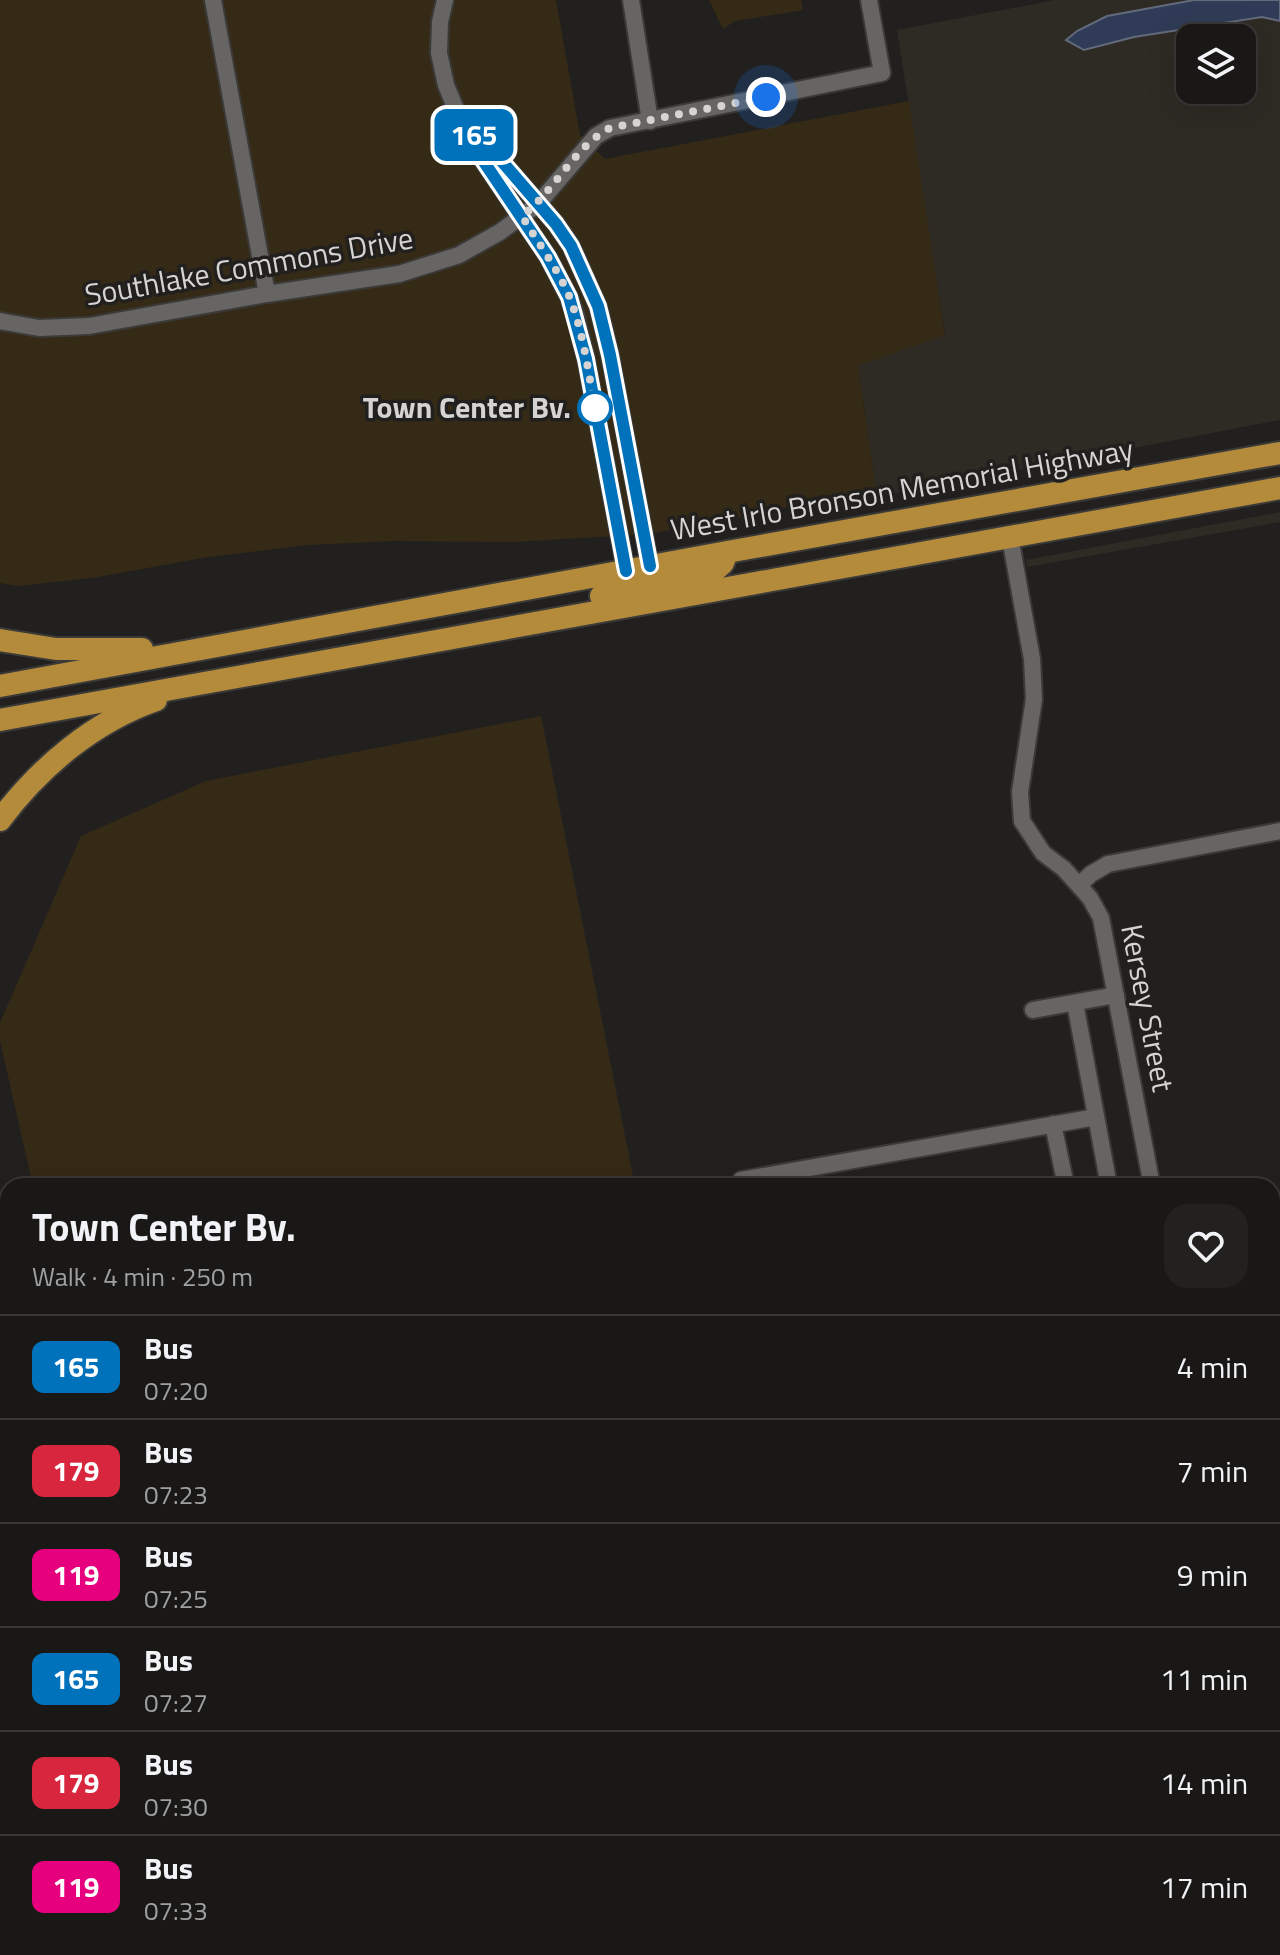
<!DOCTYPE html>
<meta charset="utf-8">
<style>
body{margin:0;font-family:"Titillium Web",sans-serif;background:#23211f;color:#f1f3f6;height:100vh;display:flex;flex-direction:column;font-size:30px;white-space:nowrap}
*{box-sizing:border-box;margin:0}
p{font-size:26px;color:#9fa0a1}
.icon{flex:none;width:44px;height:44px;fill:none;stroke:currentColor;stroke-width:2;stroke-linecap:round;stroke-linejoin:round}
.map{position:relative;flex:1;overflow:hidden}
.sheet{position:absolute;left:0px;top:1178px;width:1280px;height:778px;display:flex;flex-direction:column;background:#1a1816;border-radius:24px 24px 0 0;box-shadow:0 8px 32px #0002,0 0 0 2px #383735}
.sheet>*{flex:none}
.badge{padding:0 16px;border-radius:12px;font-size:28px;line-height:52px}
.tools{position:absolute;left:1176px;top:24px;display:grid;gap:16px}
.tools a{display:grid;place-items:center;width:80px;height:80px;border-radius:16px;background:#1a1816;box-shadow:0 8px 32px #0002,0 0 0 2px #383735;font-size:40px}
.you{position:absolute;width:40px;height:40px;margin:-20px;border:6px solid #fff;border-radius:50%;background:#1a73e8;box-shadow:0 0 0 12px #1a73e833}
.map>.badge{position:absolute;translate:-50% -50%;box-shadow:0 0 0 4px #fff}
.round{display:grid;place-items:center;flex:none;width:84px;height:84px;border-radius:24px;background:#23211f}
.headline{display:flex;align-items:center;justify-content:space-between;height:136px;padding:0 32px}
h1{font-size:38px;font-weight:700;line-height:60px}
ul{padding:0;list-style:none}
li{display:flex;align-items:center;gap:24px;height:104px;padding:0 32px;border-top:2px solid #383735}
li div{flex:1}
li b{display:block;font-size:30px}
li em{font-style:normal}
li .badge{min-width:88px;font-weight:700;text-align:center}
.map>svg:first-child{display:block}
</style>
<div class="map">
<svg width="1280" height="1955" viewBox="0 0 1280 1955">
<rect width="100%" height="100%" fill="#22201e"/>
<path fill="#2e2a24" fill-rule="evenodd" d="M1055,0H1194L1107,16L1066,39L1084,50L1134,37L1262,17L1280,21V420L877,497L858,366L945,334L897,30ZM1190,38H1242V90H1190Z
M1280,512V522L1027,567L1026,560Z"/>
<path fill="#352a16" d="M0,0H556L580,135L605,159L909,101L945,335L858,366L877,497L835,494L759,514L648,534L513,542L393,541L308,545L208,557L98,577L19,586L0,583Z
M709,0H801L803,10L735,21L723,29Z
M541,716L635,1186H33L0,1041V1023L81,836L206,781Z"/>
<path fill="#303c57" stroke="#626a7c" stroke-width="2" d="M1194,0H1280V21L1262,17L1134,37L1084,50L1066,40L1077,31L1107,16Z"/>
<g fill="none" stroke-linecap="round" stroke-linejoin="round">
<defs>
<path id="minor" d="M213,0L267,294
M445,0L440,22L439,53L446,85L455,107L470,131L480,156L548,257L569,297L575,313L586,359L626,571
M631,0L650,121
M471,132L492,150L556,224L571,246L598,306L610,355L650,566
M0,321L39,328L89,326L267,294L399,274L459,255L500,232L538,204L596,136L610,128L882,73L869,0
M1010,537L1032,659L1034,699L1020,792L1022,821L1043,853L1064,869L1090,898L1101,918L1152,1186
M1079,885L1091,874L1108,864L1280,831
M1075,1003L1109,1186
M1033,1010L1116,995
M1053,1124L1066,1186
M742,1186L741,1180L1096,1117
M0,1929L9,1955
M1272,1938L1280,1937
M1181,1955L1219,1948"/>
<path id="highway" d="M648,593L659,585L713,572L723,563L727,552
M601,596C620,592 635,590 650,575V566
M0,640L56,649H142
M0,686L727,552L1280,453
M0,720L1280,488
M0,820C40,767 93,722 156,700
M0,1337L8,1371
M0,1405L8,1429
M0,1531L8,1556
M137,1948L140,1955
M178,1948L180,1955"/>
</defs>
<use href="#minor" stroke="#3b3a38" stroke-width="20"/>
<use href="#highway" stroke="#3b3a38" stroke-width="26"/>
<use href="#minor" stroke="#676563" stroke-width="16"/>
<use href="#highway" stroke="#b48b3b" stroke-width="22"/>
</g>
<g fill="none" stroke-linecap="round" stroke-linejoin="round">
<defs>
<path id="line" d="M626,571L586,359L569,297L548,257L480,156L470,131L492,150L556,224L571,246L598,306L610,355L650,566"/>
</defs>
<use href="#line" stroke="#fff" stroke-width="18"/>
<use href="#line" stroke="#0072bc" stroke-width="12"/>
<path stroke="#d5d4d2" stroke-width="8" stroke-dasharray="0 14.4" d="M595,408L596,415C589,376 584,335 570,298C558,269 538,243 522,216C555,191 573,148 610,128L766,97"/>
</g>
<circle fill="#fff" stroke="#0072bc" stroke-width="4" cx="595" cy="408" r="16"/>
<g text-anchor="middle" stroke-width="7" stroke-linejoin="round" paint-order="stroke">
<g font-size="30" fill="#d5d4d2" stroke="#22201e">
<text transform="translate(249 267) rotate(-10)" y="10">Southlake Commons Drive</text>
<text transform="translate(902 490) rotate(-10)" y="10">West Irlo Bronson Memorial Highway</text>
<text transform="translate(1147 1008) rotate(79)" y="10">Kersey Street</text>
</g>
<g font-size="30" font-weight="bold" fill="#d5d4d2" stroke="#22201e" text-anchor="end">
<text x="571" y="418">Town Center Bv.</text>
</g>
</g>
</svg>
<div class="tools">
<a><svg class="icon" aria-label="layers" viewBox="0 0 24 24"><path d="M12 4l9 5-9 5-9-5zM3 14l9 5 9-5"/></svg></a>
</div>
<div class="you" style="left:766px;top:97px"></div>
<b class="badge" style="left:474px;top:135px;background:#0072bc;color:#fff">165</b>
<section class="sheet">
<div class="headline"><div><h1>Town Center Bv.</h1><p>Walk · 4 min · 250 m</p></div><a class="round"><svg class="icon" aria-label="heart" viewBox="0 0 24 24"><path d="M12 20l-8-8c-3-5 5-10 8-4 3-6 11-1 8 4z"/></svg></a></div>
<ul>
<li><span class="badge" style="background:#0072bc;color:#fff">165</span><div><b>Bus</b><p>07:20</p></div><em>4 min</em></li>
<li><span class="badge" style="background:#d7263d;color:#fff">179</span><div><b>Bus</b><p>07:23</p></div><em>7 min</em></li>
<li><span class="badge" style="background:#e6007e;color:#fff">119</span><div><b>Bus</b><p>07:25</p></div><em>9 min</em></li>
<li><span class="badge" style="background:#0072bc;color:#fff">165</span><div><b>Bus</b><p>07:27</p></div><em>11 min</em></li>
<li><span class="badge" style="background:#d7263d;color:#fff">179</span><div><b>Bus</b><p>07:30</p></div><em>14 min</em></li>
<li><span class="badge" style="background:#e6007e;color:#fff">119</span><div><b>Bus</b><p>07:33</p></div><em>17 min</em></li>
</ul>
</section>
</div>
